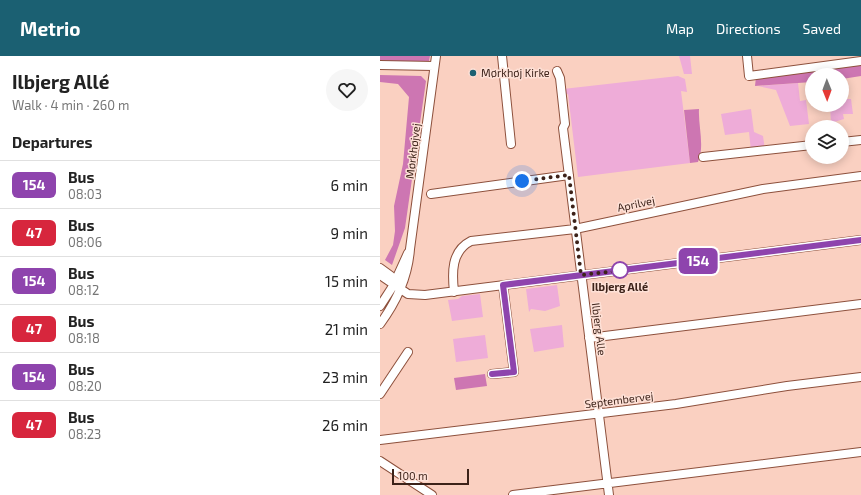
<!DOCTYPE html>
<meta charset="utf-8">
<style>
body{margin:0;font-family:"Exo 2",sans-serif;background:#f6f6f6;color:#222;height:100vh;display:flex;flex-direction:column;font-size:15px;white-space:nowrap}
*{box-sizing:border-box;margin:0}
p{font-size:13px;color:#767676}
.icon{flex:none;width:22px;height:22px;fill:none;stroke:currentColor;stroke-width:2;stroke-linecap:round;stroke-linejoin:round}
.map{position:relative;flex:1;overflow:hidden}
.drawer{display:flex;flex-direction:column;background:#fff;width:380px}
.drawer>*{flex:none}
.badge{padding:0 8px;border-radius:6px;font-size:14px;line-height:26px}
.needle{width:26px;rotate:179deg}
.controls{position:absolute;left:425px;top:12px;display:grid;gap:8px}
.controls a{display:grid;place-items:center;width:44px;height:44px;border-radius:50%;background:#fff;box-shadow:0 2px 10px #0003;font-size:20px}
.scale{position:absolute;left:12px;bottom:10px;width:77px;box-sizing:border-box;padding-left:4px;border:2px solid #3c2219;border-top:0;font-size:11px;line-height:14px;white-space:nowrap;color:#3c2219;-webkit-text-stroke:3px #fee1d7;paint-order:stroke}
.you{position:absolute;width:20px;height:20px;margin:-10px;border:3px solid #fff;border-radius:50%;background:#1a73e8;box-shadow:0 0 0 6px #1a73e833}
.map>.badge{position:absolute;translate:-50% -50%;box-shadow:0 0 0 2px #fff}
h2{padding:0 12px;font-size:15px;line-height:36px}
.round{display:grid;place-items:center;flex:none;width:42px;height:42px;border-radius:21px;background:#f6f6f6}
.summary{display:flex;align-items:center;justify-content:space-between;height:68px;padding:0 12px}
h1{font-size:19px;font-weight:700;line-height:30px}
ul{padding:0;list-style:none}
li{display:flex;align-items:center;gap:12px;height:48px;padding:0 12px;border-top:1px solid #e0e0e0}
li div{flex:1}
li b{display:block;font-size:15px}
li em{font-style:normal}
li .badge{min-width:44px;font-weight:700;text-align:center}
header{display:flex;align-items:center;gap:24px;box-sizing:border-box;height:56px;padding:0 20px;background:#1b6072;color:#fff}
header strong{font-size:19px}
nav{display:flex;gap:22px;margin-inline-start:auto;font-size:14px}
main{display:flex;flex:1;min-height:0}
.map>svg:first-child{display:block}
</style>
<header>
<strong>Metrio</strong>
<nav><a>Map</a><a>Directions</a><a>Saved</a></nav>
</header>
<main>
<section class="drawer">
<div class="summary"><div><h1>Ilbjerg Allé</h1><p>Walk · 4 min · 260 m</p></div><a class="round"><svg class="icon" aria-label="heart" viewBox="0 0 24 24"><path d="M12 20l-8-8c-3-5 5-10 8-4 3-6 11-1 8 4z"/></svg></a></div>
<h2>Departures</h2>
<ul>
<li><span class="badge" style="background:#8e44ad;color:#fff">154</span><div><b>Bus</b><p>08:03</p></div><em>6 min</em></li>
<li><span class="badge" style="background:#d7263d;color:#fff">47</span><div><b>Bus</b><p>08:06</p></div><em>9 min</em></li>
<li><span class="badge" style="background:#8e44ad;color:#fff">154</span><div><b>Bus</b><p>08:12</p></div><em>15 min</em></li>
<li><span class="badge" style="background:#d7263d;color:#fff">47</span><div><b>Bus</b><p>08:18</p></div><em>21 min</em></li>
<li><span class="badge" style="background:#8e44ad;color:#fff">154</span><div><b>Bus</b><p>08:20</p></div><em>23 min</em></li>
<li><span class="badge" style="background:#d7263d;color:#fff">47</span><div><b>Bus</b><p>08:23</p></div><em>26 min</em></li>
</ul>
</section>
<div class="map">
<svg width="481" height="439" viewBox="0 0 481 439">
<rect width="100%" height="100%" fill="#fad0c1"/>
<path fill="#eeacd8" d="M299,0H310L312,18H304Z
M298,20L305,23L307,36L301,35L310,107L198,121L188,38L184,39L183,33Z
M462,23H464L465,32L462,33L463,43H471L473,58H463L464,63L451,67L450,49H462Z
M418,27L420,45L426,44L429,68L410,70L396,34L378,30Z
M371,53L374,76L383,80L385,94L371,95L369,76L345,79L341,58Z
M177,229L180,250L165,255L151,253L149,256L146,233Z
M100,238L103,261L72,265L68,244L78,243L82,240Z
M182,269L184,291L154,296L150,273Z
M105,279L108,302L76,306L73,283Z"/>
<path fill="#cd76b2" d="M0,0H50L49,5H0Z
M481,7V20L462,23V19H432V26L375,30L376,21Z
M0,19L41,20L46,25L25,172L12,209L5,204L13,189L15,175L14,150L23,108L29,41L18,28L0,26Z
M319,53C318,70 325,90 318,106L310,107L304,54Z
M105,318L107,330L76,334L74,322Z"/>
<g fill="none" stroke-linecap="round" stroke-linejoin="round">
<defs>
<path id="minor" d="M122,0L131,88
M367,0L369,20L481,5
M0,9L54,10
M177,15L180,22L185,68L183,72L229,439
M462,86L481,84
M323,101L432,89
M51,138L189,119
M0,212L11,220L17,228
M0,219L28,238L45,239L481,184
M74,236C72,217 71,195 91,185L195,173L383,133L481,120
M0,250L13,230L28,197
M0,268C17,245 28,221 30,193L56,0
M209,282L481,248
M112,318L134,316L123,229
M0,338L28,296
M0,384L296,348L407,330L481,321
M0,405L52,439
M133,439L481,396"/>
</defs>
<use href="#minor" stroke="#8d503c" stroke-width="10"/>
<use href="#minor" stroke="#fff" stroke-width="8"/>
</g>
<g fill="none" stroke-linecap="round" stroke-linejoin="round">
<defs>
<path id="line" d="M112,318L134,316L123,229L481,184"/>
</defs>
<use href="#line" stroke="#fff" stroke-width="9"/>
<use href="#line" stroke="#8e44ad" stroke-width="6"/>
<path stroke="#3c2219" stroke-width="4" stroke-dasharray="0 7.2" d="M142,125L189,119L201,219L246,214H240"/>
</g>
<circle fill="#1b6072" stroke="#fee1d7" stroke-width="1.5" cx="93" cy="17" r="4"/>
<circle fill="#fff" stroke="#8e44ad" stroke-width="2" cx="240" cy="214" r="8"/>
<g text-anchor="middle" stroke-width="3" stroke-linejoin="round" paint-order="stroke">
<g font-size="11" fill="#3c2219" stroke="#fee1d7" text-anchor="start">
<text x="101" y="21">Mørkhøj Kirke</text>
</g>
<g font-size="11" fill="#3c2219" stroke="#fee1d7">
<text transform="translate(33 95) rotate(-83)" y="4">Mørkhøjvej</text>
<text transform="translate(256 148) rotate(-12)" y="4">Aprilvej</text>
<text transform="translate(219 273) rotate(83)" y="4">Ilbjerg Alle</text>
<text transform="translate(239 344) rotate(-7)" y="4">Septembervej</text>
</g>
<g font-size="11" font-weight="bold" fill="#3c2219" stroke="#fee1d7">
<text x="240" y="235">Ilbjerg Allé</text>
</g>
</g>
</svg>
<div class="controls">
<a><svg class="needle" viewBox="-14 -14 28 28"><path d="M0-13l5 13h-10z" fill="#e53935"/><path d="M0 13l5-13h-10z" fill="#767676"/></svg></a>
<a><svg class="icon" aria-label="layers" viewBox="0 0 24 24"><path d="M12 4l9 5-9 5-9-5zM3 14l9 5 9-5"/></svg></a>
</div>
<div class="scale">100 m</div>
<div class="you" style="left:142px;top:125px"></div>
<b class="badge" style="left:318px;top:205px;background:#8e44ad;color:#fff">154</b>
</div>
</main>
